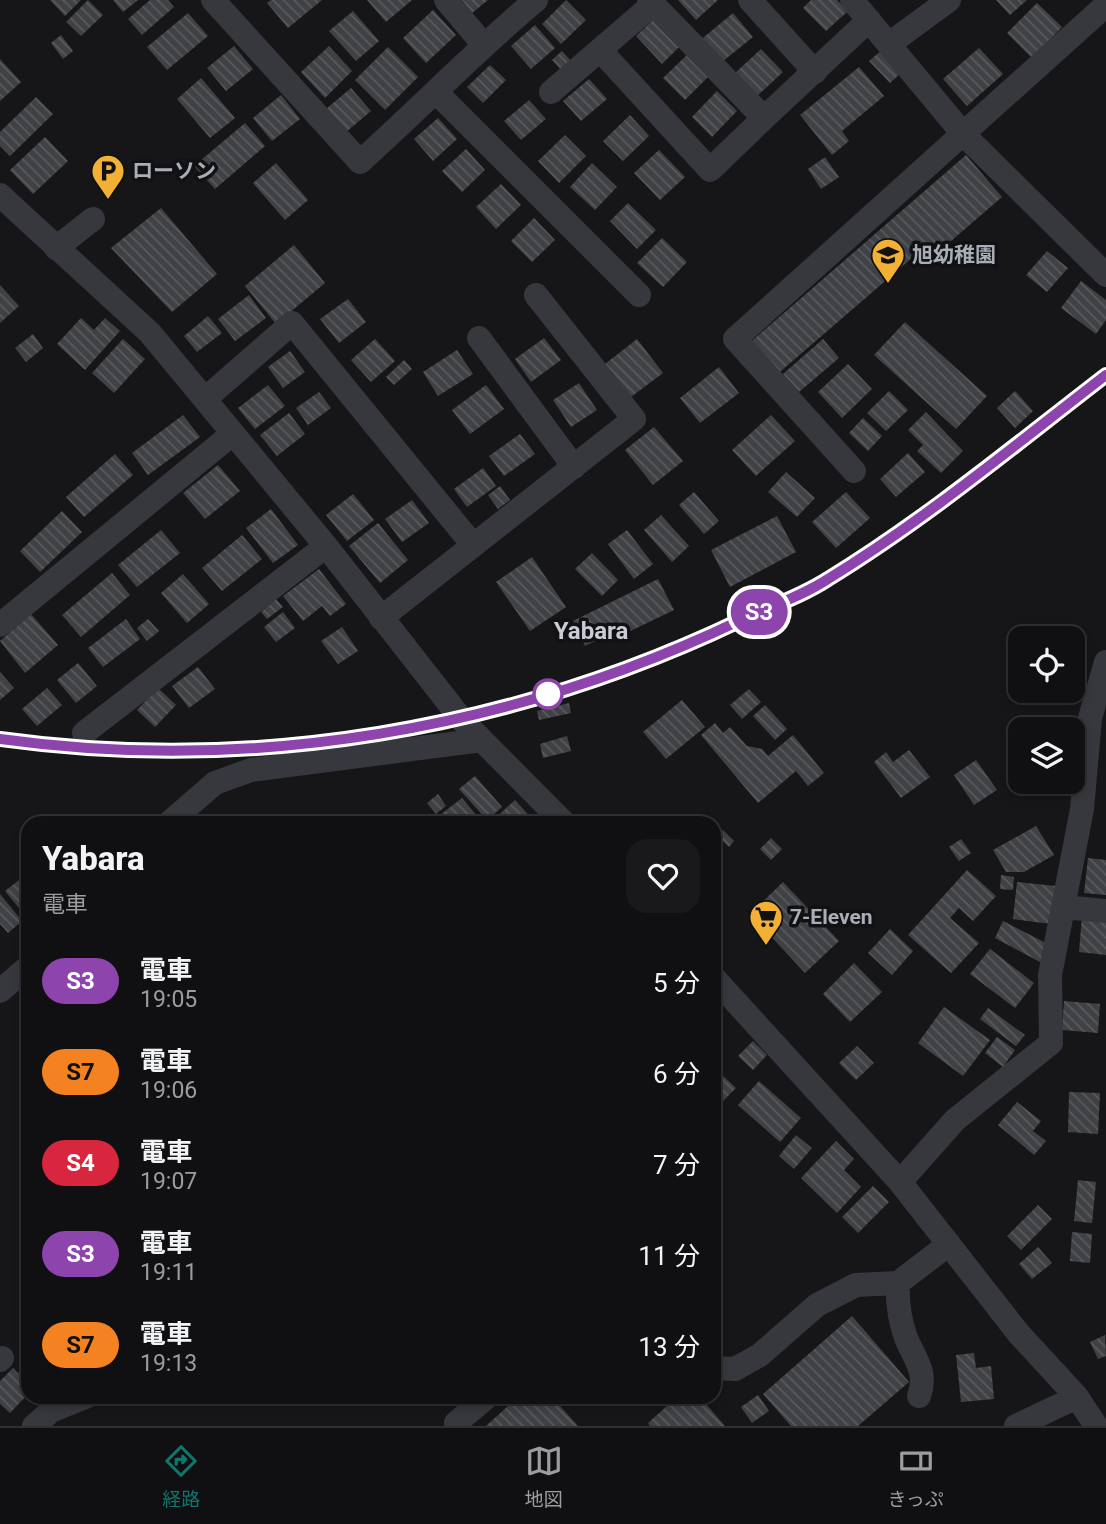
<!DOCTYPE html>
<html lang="ja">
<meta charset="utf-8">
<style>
body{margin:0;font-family:Roboto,"Noto Sans JP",sans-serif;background:#19191b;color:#f1f3f6;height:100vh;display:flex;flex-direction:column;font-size:26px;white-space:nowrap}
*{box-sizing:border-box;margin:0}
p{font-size:23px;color:#9c9d9f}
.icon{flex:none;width:38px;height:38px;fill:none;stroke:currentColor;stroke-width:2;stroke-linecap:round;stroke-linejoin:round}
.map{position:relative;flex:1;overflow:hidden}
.drawer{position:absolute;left:21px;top:816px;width:700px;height:588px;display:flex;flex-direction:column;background:#101012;border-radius:21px;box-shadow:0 4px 10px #0003,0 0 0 2px #303032}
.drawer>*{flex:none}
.badge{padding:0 14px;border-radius:23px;font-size:24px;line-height:46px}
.fabs{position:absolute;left:1008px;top:626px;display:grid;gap:14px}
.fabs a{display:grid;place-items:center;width:77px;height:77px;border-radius:14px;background:#101012;box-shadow:0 4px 10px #0003,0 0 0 2px #303032;font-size:35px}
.map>.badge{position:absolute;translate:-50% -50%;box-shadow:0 0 0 4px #fff}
.round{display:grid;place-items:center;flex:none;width:74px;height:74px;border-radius:21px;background:#19191b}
.head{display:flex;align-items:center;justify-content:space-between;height:119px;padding:0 21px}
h1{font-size:33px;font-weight:800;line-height:52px}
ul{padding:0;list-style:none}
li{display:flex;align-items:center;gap:21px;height:91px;padding:0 21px}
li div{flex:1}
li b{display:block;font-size:26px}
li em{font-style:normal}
li .badge{min-width:77px;font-weight:700;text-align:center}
.tabs{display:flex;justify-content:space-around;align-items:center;height:98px;border-top:2px solid #303032;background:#101012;font-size:19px;color:#9c9d9f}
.tabs a{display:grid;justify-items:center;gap:4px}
.tabs .selected{color:#0f766e}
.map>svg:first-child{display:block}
</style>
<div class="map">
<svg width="1106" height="1426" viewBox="0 0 1106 1426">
<defs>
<pattern id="building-back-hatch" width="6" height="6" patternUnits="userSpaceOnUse" patternTransform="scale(1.75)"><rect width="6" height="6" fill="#404145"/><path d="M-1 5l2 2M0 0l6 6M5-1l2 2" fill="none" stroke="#595a5e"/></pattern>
</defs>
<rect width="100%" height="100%" fill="#161618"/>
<path fill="url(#building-back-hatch)" d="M50,0H81L65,16Z
M88,0L103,15L81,36L66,22Z
M113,0H138L123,12Z
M150,0H168L174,7L142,35L128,19Z
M271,0H322L288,28L267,3Z
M367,0H412L386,22Z
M462,0H488L472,13Z
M566,0L586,20L561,44L542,24Z
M678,0H718L696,20Z
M811,0H837L848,11L826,31L803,8Z
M996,0H1027L1010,15Z
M1037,3L1062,27L1032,58L1007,33Z
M433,10L456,35L426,63L403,38Z
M353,11L379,41L356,61L329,31Z
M188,13L208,36L167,70L147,47Z
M733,13L753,37L717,66L698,42Z
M654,19L680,46L662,64L636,36Z
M535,25L555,48L531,69L511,46Z
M61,35L73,51L63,59L51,43Z
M234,46L253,69L226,91L207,68Z
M329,46L352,71L325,98L301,72Z
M388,47L418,77L385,110L355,80Z
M979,48L1003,74L967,106L943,79Z
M761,49L783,72L757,96L735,73Z
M883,49L903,71L890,83L869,61Z
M562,51L571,61L562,71L552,60Z
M688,54L709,76L685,100L663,78Z
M0,59L21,82L0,101Z
M490,65L506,80L483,103L467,87Z
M859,67L884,96L842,131L849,141L832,155L800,115Z
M201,78L235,118L210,138L177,99Z
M589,79L607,99L581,121L563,101Z
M351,88L371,111L346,132L326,109Z
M717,91L737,111L712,137L692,117Z
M281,95L300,119L272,141L253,118Z
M36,97L53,114L10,156L0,146V132Z
M529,100L546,119L521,140L504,121Z
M630,115L649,136L623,161L603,141Z
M438,118L457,139L433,161L414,139Z
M245,123L265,146L215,189L194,166Z
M565,135L586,156L559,183L538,161Z
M45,137L68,161L33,194L10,170Z
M466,149L485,170L462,192L442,171Z
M659,150L685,177L660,200L634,173Z
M966,155L1002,197L929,260L920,251L774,377L747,345Z
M825,157L839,177L821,189L808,169Z
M276,163L308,200L285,220L253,183Z
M592,163L617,187L595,210L570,187Z
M501,184L521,205L496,229L476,207Z
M628,203L656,230L637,249L610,221Z
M161,208L217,274L172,312L111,248Z
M534,218L555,240L532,262L511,241Z
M662,238L687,262L663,287L637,263Z
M294,245L325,283L276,324L245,286Z
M1047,251L1068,268L1047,292L1026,275Z
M1081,281L1106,300V320L1096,334L1061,308Z
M0,285L19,306L0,323Z
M249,295L266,318L235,341L218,319Z
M348,299L366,322L339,343L320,319Z
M208,316L222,333L197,352L184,336Z
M81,318L94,330L105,318L120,331L85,370L57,344Z
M905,322L987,396L956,429L874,355Z
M33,334L43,348L26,362L15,348Z
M544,338L561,360L531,382L515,359Z
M123,339L145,359L114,393L92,373Z
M375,339L395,361L371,382L351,360Z
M637,339L663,373L631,397L605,364Z
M823,339L839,358L799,392L783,374Z
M457,350L473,374L438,396L423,372Z
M290,351L305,372L283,388L268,367Z
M404,360L412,369L394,385L386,377Z
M848,364L872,389L842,418L818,392Z
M719,367L739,393L700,423L680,398Z
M579,383L597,410L571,427L553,400Z
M268,385L285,406L255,429L238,408Z
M486,385L504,409L470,434L452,410Z
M889,391L908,410L886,431L867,413Z
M1015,391L1033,411L1015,428L997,408Z
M319,392L331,408L308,425L296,408Z
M926,412L963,451L941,473L917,451L923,445L908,430Z
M289,413L305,434L277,456L260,435Z
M183,415L200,437L148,475L132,453Z
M771,415L795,441L756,476L732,450Z
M863,418L882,436L868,451L849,433Z
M654,427L683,461L653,485L625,450Z
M520,434L535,454L504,476L489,456Z
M908,453L925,472L896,497L880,479Z
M115,454L133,475L84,517L66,497Z
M218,465L240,491L205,519L183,493Z
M483,468L496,486L467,507L454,489Z
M786,472L815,498L797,517L768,492Z
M500,486L510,500L498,509L488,495Z
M694,492L719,521L704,534L679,505Z
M846,492L870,518L836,548L812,522Z
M353,494L374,520L347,541L326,515Z
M412,500L429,523L402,542L385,519Z
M271,509L298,545L273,563L246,528Z
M62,511L82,532L40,572L20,551Z
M661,515L689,546L672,562L644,530Z
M777,516L796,552L730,587L711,550Z
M378,523L408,560L380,583L349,546Z
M161,530L180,553L137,587L118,565Z
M627,530L653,564L634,579L608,544Z
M242,535L262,559L222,591L202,568Z
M592,553L618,580L602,596L575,569Z
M532,557L566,607L530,631L496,582Z
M319,569L346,604L330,616L322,606L303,621L283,596Z
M112,573L130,595L81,637L62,615Z
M183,574L209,604L187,623L161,593Z
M658,579L674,610L616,638L613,632L585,646L573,621Z
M276,599L283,607L267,619L261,612Z
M283,612L295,628L276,642L264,627Z
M31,614L58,645L25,673L0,641Z
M126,619L140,639L103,667L88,648Z
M148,619L159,631L147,641L137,628Z
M342,627L358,651L338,664L321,641Z
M78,663L97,686L76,703L57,680Z
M198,667L215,689L189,708L172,686Z
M0,672L14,688L0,700Z
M47,688L62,705L37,726L22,709Z
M158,688L176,705L155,727L137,710Z
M749,689L761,702L742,719L730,705Z
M682,700L705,727L666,759L643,732Z
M569,703L571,713L539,720L537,711Z
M765,705L787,729L775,740L753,716Z
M715,723L723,733L730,727L747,746L762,749L768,756L793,735L824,773L808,786L796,771L758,803L701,735Z
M567,736L571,751L543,758L540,744Z
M909,750L930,777L901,798L874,762L886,752L893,762Z
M976,760L997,790L974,805L954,775Z
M475,776L502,807L487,820L459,789Z
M438,794L446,806L436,814L427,803Z
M462,798L477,816L469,822H445L440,815Z
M515,800L533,820L491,822Z
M1036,826L1054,855L1024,872H1006L993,850Z
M723,830L734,841L729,847L717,836Z
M771,838L782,849L771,860L760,849Z
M961,839L971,853L959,861L949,847Z
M1088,858L1106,860V895L1084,893Z
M967,870L996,896L973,921L959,908L950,918L979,943L951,973L908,935Z
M28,873V919L5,891Z
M1001,875L1014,877L1013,890L1000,889Z
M783,882L839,941L805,973L750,914Z
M1017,882L1056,886L1051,924L1013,919Z
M0,894L22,921L8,933L0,924Z
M1082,916L1106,918V955L1079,952Z
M1003,921L1050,945L1040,962L995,938Z
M890,929L913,951L892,975L868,953Z
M990,949L1034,983L1015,1008L970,974Z
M854,963L882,992L850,1022L823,994Z
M1064,1001L1100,1004L1098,1033L1062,1030Z
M944,1007L990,1040L963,1076L918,1043Z
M988,1008L1025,1035L1016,1046L980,1019Z
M997,1037L1015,1050L1003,1067L985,1053Z
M753,1041L767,1055L753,1070L738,1056Z
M857,1046L874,1063L856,1080L839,1063Z
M721,1074L736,1088L714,1110V1081Z
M759,1081L801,1118L780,1142L738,1105Z
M1069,1092L1100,1093L1098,1134L1068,1132Z
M1017,1102L1041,1121L1033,1131L1046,1141L1034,1155L998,1125Z
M796,1135L812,1148L794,1169L779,1156Z
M836,1141L854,1159L844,1170L861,1187L837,1213L801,1178Z
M1078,1180L1096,1182L1092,1223L1074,1221Z
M873,1186L889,1202L858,1233L842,1217Z
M1038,1205L1052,1219L1021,1250L1007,1236Z
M1072,1232L1092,1234L1090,1263L1070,1261Z
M1038,1247L1052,1263L1032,1279L1019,1264Z
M852,1316L909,1382L858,1426H791L763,1394Z
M1105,1335L1106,1356L1098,1359L1090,1342Z
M974,1353L976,1368L991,1366L994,1399L961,1402L956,1355Z
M13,1368L28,1383V1394L10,1413L0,1404V1381Z
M758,1395L769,1411L752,1423L741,1407Z
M519,1396H551L578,1426H486Z
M678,1396H699L725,1426H650L648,1423Z"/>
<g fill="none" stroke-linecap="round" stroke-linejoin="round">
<path stroke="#37383d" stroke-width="24" d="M213,0L360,162C419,109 474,52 536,0
M446,0L483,44
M649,0L764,118L869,20
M750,0L815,72
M852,0L964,135L1106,275
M889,44L949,0
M600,50L710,170L764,118
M551,92L652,5
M437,93L639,295
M0,195L150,333L326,546L462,720L563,822
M56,248L93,219
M479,338L574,467
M205,399L292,323L473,545
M854,471L735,339L1106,5
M381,618L634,419L536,295
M0,625L231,435
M84,733L326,546
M170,822L215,783L251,770L482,740
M1063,907L1106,911
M714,978L900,1182L1019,1334L1077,1397L1096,1426
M0,991L28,967
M900,1182L955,1120L1051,1043L1050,975L1082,809L1090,718L1106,662
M898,1283C897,1301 900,1321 906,1338C914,1358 928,1372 919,1396
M0,1360L2,1358
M714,1368L735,1369L760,1355L817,1305L856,1285L898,1283L949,1244
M456,1423L488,1396
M34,1426L51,1411L88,1396
M1016,1426L1077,1397"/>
<path stroke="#4a4c52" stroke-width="5" stroke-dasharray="9 7" stroke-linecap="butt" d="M0,739C250,774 507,730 736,623C766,609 800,597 828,579C926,519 1015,444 1106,375"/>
</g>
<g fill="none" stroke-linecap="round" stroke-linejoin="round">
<defs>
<path id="line" d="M0,739C252,774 511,730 741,620C770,607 802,596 828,579C926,519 1015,445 1106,375"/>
</defs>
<use href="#line" stroke="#fff" stroke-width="16"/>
<use href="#line" stroke="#8e44ad" stroke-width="10"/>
</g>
<defs>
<symbol id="parking-pin" viewBox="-11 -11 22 30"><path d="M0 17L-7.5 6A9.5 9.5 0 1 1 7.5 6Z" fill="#f2b134" stroke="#111113"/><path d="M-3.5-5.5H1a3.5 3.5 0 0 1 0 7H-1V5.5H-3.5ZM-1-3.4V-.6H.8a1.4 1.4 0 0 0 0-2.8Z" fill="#111"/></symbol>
<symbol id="school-pin" viewBox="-11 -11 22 30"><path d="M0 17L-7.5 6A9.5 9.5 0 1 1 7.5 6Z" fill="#f2b134" stroke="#111113"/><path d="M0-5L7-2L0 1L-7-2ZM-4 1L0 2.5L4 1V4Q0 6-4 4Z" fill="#111"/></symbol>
<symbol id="supermarket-pin" viewBox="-11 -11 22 30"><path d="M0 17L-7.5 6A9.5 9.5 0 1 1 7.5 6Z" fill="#f2b134" stroke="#111113"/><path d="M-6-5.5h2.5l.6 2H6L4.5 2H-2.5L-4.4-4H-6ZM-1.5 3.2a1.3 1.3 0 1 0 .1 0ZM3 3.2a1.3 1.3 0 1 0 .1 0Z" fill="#111"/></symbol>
</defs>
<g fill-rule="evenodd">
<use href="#parking-pin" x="89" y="152" width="38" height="52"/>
<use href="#school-pin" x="869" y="236" width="38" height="52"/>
<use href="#supermarket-pin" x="747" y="898" width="38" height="52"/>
</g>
<circle fill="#fff" stroke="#8e44ad" stroke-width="3.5" cx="548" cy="694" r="14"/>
<g text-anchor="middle" stroke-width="7" stroke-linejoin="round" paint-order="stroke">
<g font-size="21" font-weight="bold" fill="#a8adb8" stroke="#111113" text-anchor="start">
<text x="132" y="178">ローソン</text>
<text x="912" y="262">旭幼稚園</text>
<text x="790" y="924">7-Eleven</text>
</g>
<g font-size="24" font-weight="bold" fill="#c9ccd4" stroke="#111113">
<text x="591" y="639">Yabara</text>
</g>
</g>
</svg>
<div class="fabs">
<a><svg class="icon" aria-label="locate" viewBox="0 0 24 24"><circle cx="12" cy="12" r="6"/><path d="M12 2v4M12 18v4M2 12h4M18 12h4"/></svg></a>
<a><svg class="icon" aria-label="layers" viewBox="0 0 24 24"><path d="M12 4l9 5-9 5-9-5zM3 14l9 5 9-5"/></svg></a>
</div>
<b class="badge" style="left:759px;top:612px;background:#8e44ad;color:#fff">S3</b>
<section class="drawer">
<div class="head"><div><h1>Yabara</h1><p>電車</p></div><a class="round"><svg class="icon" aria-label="heart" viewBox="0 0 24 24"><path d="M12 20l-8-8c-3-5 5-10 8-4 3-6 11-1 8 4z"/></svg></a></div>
<ul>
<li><span class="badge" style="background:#8e44ad;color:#fff">S3</span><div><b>電車</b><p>19:05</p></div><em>5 分</em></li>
<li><span class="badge" style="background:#f58220;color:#111">S7</span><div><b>電車</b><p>19:06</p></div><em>6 分</em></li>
<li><span class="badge" style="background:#d7263d;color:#fff">S4</span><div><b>電車</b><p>19:07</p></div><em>7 分</em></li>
<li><span class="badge" style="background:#8e44ad;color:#fff">S3</span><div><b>電車</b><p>19:11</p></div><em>11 分</em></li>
<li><span class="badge" style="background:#f58220;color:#111">S7</span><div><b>電車</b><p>19:13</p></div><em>13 分</em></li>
</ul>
</section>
</div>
<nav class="tabs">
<a class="selected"><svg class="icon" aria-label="directions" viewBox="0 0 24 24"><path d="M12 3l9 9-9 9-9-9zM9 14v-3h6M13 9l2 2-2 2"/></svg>経路</a>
<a><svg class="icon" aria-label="map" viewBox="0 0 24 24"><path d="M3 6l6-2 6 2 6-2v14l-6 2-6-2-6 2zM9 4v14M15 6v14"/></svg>地図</a>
<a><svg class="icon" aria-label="tickets" viewBox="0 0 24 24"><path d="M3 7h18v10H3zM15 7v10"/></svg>きっぷ</a>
</nav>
